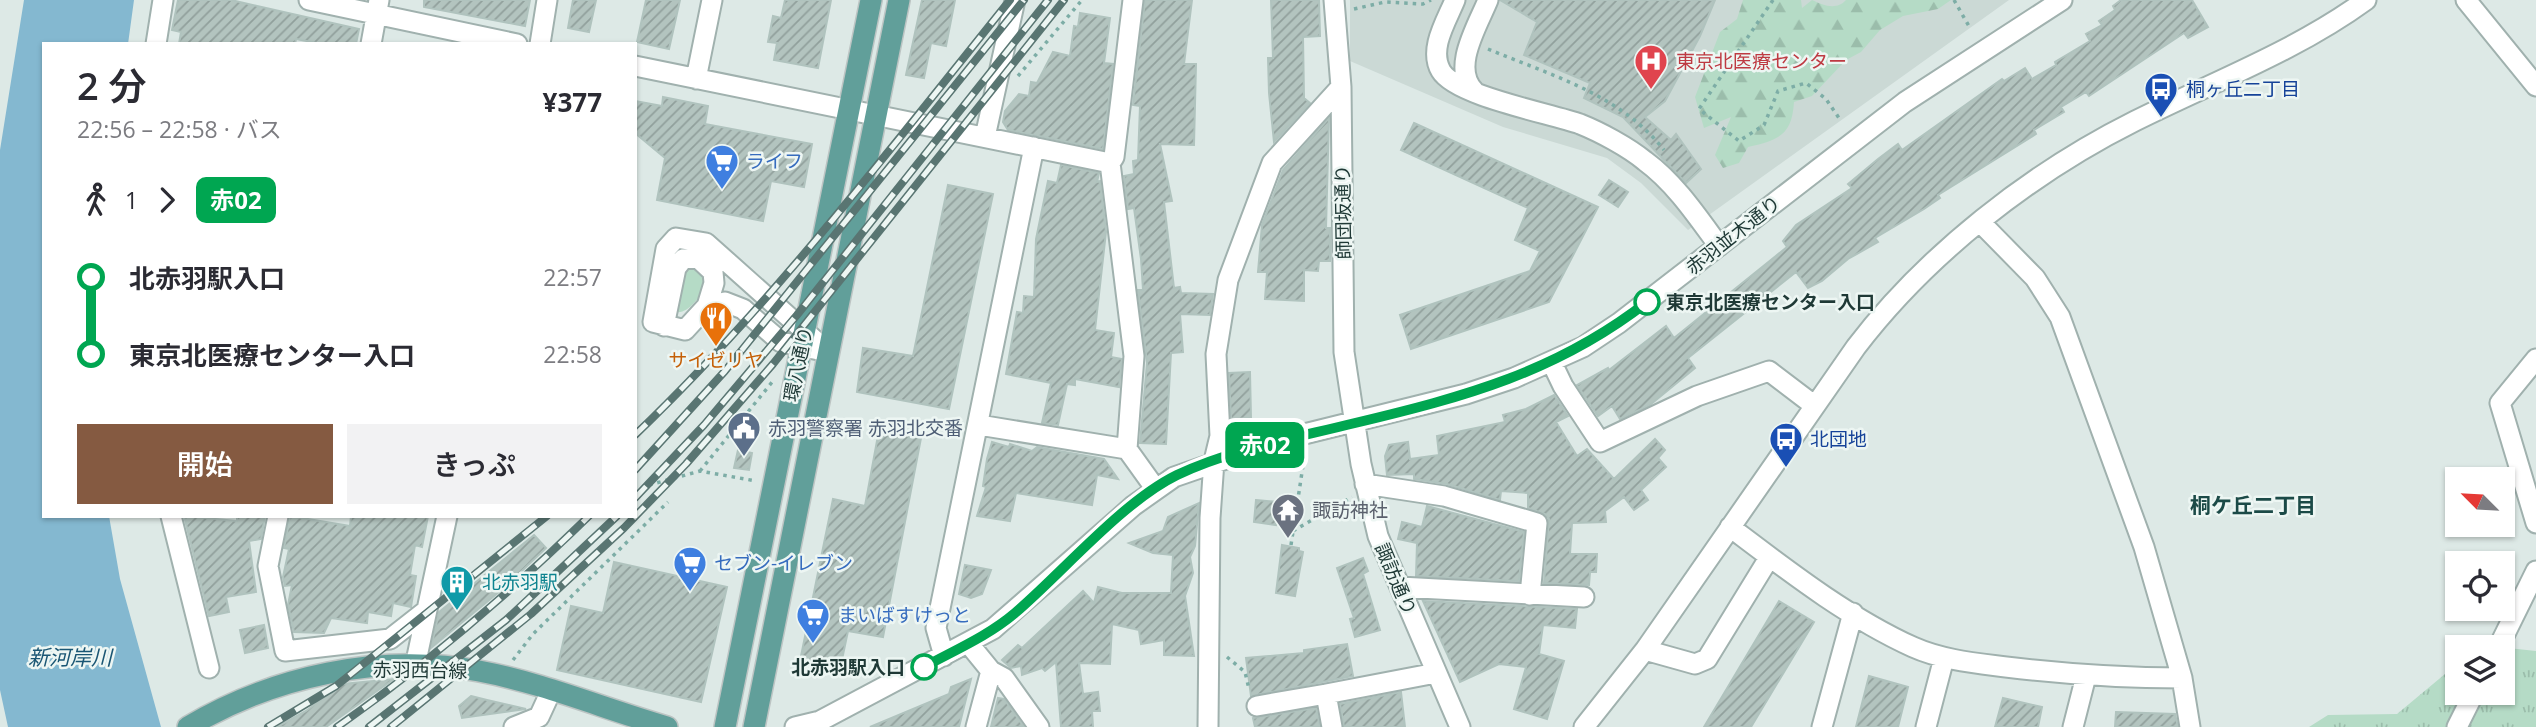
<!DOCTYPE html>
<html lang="ja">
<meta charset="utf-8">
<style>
body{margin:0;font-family:"Open Sans","Noto Sans JP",sans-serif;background:#f2f2f3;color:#2b2b33;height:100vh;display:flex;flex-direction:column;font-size:26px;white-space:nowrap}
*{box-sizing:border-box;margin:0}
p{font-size:23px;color:#7c7c81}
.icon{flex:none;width:38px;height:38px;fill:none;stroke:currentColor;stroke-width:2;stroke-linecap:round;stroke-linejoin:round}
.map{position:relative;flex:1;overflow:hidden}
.panel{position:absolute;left:42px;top:42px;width:595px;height:476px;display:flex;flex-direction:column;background:#fff;border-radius:0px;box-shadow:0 2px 5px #0004}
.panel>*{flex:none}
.badge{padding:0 14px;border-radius:10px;font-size:24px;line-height:46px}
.needle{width:46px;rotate:294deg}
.controls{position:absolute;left:2445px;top:467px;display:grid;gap:14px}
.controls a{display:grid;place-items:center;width:70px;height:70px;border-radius:0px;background:#fff;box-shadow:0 2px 5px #0004;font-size:35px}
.map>.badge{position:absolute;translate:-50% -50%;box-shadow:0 0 0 4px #fff}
.legs{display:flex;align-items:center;gap:10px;height:77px;padding:0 35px;font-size:23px}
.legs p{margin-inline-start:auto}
.summary{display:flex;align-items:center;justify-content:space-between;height:119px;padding:0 35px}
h1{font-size:38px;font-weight:600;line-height:52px}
.button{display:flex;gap:14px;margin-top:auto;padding:14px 35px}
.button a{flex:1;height:80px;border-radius:0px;background:#855a41;color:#fff;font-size:28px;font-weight:600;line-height:80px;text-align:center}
.button a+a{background:#f2f2f3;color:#2b2b33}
ul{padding:0 35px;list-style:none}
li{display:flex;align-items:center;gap:24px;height:77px;font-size:26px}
li i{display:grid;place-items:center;width:10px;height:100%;margin:0 9px;background:currentColor}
li i::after{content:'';width:18px;height:18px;margin:-9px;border:5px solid;border-radius:50%;background:#fff}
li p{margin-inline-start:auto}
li:first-child i{background:linear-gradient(#0000 50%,currentColor 0)}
li:last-child i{background:linear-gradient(currentColor 50%,#0000 0)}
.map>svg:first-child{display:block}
</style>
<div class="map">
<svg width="2536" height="727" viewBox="0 0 2536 727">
<defs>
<pattern id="forest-firs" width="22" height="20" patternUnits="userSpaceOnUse" patternTransform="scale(1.75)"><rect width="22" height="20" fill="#b5dbc6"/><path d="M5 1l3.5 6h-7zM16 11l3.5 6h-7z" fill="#9bbdab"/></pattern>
<pattern id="park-tufts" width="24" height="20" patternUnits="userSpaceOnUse" patternTransform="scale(1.75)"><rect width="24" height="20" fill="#b5dbc6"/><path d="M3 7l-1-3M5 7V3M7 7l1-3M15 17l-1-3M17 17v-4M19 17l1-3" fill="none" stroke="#9bbdab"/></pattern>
<pattern id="building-hatch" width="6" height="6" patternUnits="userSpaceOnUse" patternTransform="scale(1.75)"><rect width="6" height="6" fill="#b3c4bf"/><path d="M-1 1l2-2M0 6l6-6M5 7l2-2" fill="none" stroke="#91a09c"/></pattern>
</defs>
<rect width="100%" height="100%" fill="#dde9e6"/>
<path fill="#cbd9d5" d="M1350,0H2009L1688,230L1641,183L1607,158L1503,127L1350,61Z"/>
<path fill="#b5dbc6" d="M690,262L706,272L707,287C699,296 689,314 676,312L680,270Z"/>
<path fill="url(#forest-firs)" d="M1743,0H1801L1802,8L1812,0C1823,5 1836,11 1846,0H1951L1938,9L1903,16L1880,30L1861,52L1846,60L1812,96L1794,102C1792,135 1779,140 1748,147L1739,163L1723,168L1715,155L1731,117L1704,128L1695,97L1720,32L1737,19Z"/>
<path fill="url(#park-tufts)" d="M2480,645L2536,651V727H2309L2328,715L2397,714L2457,664V693H2502V648L2477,647Z"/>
<path fill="#84b8d0" d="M24,0H134L128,44H44V516H109L120,579L161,727H8L0,690V150Z"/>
<path fill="url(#building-hatch)" stroke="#b0c3be" stroke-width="2" d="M178,0H231L359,29L356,44H322L296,39L295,44H179L181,32L172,30Z
M424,0H530L525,26L424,7Z
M573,0H596L589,32L568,28Z
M646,0H680L669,49L637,42Z
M785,0H831L818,68L774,60L777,43L768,42L773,16L781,18Z
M922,0H955L946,46L931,43L924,78L906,75Z
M1145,0H1192L1184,64H1196L1194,145L1160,144L1172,201L1164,202L1174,288L1180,287L1181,293L1213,294L1210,315L1180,314L1183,352L1171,353L1166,444L1140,443L1147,363L1138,290H1143L1141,259L1134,208L1128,209L1124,176L1134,174L1133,161L1138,160L1140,106L1133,105Z
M1271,0H1319L1320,36L1303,37L1304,98L1310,103L1274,142L1269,93L1268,58H1273Z
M1500,0H1715L1700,36L1665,101L1645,117L1671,140L1676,134L1701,169L1686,183L1623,117L1584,98L1590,83L1524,55L1537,22Z
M2121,0H2192L2208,27L2188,38L2184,33L2089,96L2086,92L2061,107L2064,112L2034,130L2036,134L1938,195L1940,198L1924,209L1875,238L1878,242L1848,259L1822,281L1808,288L1796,272L1688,358L1695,368L1650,405L1620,419L1612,406L1598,416L1577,385L1608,368L1609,370L1666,326L1674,338L1787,247L1783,241L1796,225L1852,188L1848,184L1878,159L1898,144L1902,150L2002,79L2004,81L2025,68L2032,79L2056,65L2055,62L2090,41L2086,34L2102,25L2099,21L2115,10L2113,6Z
M1080,13L1110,18L1104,63L1113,64L1103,149L1008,130L1003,122L1005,111L1019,94L1029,96L1031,82L1037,83L1053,52L1070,56L1074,26L1078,27Z
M663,97L708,106L705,124L812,144L804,187L771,181L763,221L657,200L665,158L635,133V101L662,106Z
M1329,118L1326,228H1330V261H1319L1318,271L1304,270V301L1265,299L1267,272H1258L1262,225L1283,170Z
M1414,123L1598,207L1549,302L1411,349L1400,315L1530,271L1540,251L1515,240L1528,208L1401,150Z
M1061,165L1099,173L1097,182L1100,181L1106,232L1095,330L1114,333L1111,357L1122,359L1119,387L1075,379V385L1067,384L1058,425L1042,423L1051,383L1006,374L1017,312L1023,313L1024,296L1034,297L1036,239L1048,181L1057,183Z
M1609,180L1628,192L1618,207L1599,195Z
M948,185L993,194L949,409L857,392L863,348L913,356Z
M1250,372L1251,418L1231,419L1229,373Z
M1554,395L1568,416L1556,422L1577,456L1587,449L1614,479L1655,439L1665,450L1658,458L1666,467L1641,490L1648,500L1634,510L1624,497L1605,511L1606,522L1572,523L1570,554H1597L1596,572H1590L1589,585L1544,583L1549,519L1545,514L1528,508V493L1501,491L1500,500L1447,484L1414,479V474L1387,475L1385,456L1389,445L1408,442L1410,459L1439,455L1437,436L1505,422L1503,415L1526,409Z
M879,430L921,438L883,637L848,631L840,669L800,661L833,499L865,506Z
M992,442L1009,447L1010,444L1032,451L1037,447L1104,459L1118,479L1097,475L1092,505L1016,493L1010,521L977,516L986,487L983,486L987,459Z
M738,450L752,453L749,470L734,468Z
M1256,500L1279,502L1276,525L1254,522Z
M1199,503L1195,546L1190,557L1193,573L1185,596L1194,656L1164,655V640L1141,644L1139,630L1112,624L1110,664L1079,663L1083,694L1098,692L1100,711H1092L1093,727H1061L1056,662L1045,671L1042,668L1022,675L1021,666L1011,668L1002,660L1018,645L1022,648L1083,591L1094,603L1098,587L1122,593H1171L1173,555L1153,553L1129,543L1163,531L1168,517Z
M1427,506L1524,532L1519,581L1416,576L1417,543L1398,539L1402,522L1422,527Z
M184,516L237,521V516H265L261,539L249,541L256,592L226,597L229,612L209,616Z
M290,516L350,526L351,516H428L422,547L415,545L410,575L416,576L411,607L393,603L391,616L368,612L367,623L331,618L324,633L294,632L288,605L292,585L285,586L283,577L289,549L284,548Z
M534,535L546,548L505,587L431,648L439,612Z
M1282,545L1299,548V551L1303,552L1295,596L1276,593Z
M1363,558L1368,571L1363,574L1380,630L1355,637L1350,619L1354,618L1337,568Z
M614,562L727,587L701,702L557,670L571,606L603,613Z
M965,565L991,570L982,594L971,598L959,594Z
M1423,601L1577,609L1575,628L1543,625L1539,654L1564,661L1547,719L1514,709L1526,667L1499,664L1460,682Z
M1779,601L1814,622L1751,727H1704Z
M264,625L268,648L245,653L240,630Z
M1347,644L1353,676L1251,696L1246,658L1304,653V650Z
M1869,676L1908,687L1898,727H1856Z
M394,679L326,727H277L306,711L342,684Z
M971,679L959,727H870L949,694L951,687Z
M1401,692L1405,727H1344L1340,704Z
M471,696L487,700L526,709L462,718L459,706Z
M998,698L1004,699L1024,727H991Z
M2003,698L2042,707L2038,727H1995Z
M1316,708L1320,727H1255L1253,718Z
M2116,712L2175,714L2178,727H2115Z"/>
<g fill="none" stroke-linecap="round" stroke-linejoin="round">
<defs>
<path id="minor" d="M309,0L517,44
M1133,0L1114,157L1110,163L1134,356L1127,449L1155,488
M1334,0L1341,87L1344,352L1361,464L1378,536L1460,727
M1455,0C1447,20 1428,49 1441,71C1456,96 1549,113 1580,124C1600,132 1628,147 1645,161C1675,183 1697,216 1719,246
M2466,0L2536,86
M156,44L163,0
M371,44L379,0
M540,44L547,0
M635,66L1110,163
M696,79L712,0
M1475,92C1450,69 1478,25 1488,0
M985,137L1015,0
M1981,223L2035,278L2060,317L2144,547L2182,678L2190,727
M676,238L706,243L828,352L781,342L743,309L725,302L707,306L685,330L653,322L666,249Z
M664,326L676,268L683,259L697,257L713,272L714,283L707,306
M2536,359L2500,403L2536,523
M1552,363L1563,386L1600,442L1697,396L1769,371L1815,406
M979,425L1127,449
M1365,484L1444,496L1537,523L1530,595
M171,516L209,668
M278,516L268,566L285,651L390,639L427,610
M1730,527C1787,570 1847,617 1913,647C1942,660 1975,663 2006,667C2065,674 2123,678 2182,678
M1400,587L1584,597
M969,644L991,671L976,727
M2498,648L2536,571
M1645,650L1695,664L1707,659L1769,558
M944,656L936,628L1034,147
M415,666L447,516
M991,671L1004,678L1039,727
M1257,706L1326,694
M514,727L539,717L551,691
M795,727L820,721L993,629L1133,506L1174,477L1284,439L1466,394L1514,378L1583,347L1619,323L1905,102L2062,0
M1208,727L1210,518L1214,461L1220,436L1216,354L1228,280L1272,163L1341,87
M1332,727L1326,694L1436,673
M1584,727L1645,650L1856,347C1927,254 2031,173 2135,121C2213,82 2296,51 2366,0
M1822,727L1853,613
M1926,727L1944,658
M2073,727L2086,676
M2457,727L2474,693"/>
<path id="major" d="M188,727C274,676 379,653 479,671C543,683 605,709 667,727
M725,727L871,0
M754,727L899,0"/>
</defs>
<use href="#minor" stroke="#a0b1ae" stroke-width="23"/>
<use href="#major" stroke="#bcc4c3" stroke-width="24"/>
<path stroke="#7dada6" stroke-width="3.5" stroke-dasharray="3.5 5" stroke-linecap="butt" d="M1773,0L1699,109L1739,141L1764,125L1778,91L1806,83L1826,99L1841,121
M1954,0L1970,28
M1354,9L1385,2L1423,4L1431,0
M1488,49C1550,75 1620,94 1664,150
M1018,76L1082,0
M700,471L773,381
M649,485L700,471L756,481
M1293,531L1352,497
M1291,545L1304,459
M1227,657L1245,672L1249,689
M513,660L533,634L668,502"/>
<use href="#minor" stroke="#fff" stroke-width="19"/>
<use href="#major" stroke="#619f9a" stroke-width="21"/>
<defs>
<path id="rail" d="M635,435C774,302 890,149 1010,0
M635,470L725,371L1024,0
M635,498L704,425L797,315L1048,0
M268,727L336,686L547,516
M337,727C427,664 511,592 589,516
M369,727L506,620L617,516
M391,727L531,614L624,528L686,464L773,364L1064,0"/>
</defs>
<use href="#rail" stroke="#597572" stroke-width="8"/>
<use href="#rail" stroke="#edf6f3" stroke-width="5" stroke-dasharray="16" stroke-linecap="butt"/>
</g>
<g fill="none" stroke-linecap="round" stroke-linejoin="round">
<defs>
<path id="line-1" d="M924,667C955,650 988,636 1015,613C1063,572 1122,502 1177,475C1232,449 1295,438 1355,423C1464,397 1557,372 1647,302"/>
</defs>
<use href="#line-1" stroke="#fff" stroke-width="16"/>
<use href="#line-1" stroke="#00a651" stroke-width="10"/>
</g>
<defs>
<symbol id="hospital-pin" viewBox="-11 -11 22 30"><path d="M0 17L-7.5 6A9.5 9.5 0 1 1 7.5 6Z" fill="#e0444e" stroke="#edf6f3"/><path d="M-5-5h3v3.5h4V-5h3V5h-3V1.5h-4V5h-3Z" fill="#fff"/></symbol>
<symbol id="bus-pin" viewBox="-11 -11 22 30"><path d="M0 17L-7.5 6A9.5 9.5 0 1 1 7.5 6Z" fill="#1a4fb4" stroke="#edf6f3"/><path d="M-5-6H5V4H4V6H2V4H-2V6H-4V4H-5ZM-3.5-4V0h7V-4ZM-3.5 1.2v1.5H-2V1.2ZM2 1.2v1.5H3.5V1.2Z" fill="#fff"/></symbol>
<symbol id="supermarket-pin" viewBox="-11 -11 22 30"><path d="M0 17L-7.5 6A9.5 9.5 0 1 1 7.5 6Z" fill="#3f7fe0" stroke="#edf6f3"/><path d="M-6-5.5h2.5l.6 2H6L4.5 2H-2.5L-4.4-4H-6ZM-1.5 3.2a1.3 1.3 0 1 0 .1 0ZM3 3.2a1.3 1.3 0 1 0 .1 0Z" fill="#fff"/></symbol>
<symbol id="restaurant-pin" viewBox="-11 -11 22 30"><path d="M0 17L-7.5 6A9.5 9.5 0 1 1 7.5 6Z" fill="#e8710a" stroke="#edf6f3"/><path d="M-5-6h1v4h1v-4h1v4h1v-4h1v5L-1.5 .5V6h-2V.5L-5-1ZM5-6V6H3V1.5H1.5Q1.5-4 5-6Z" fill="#fff"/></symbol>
<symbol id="civic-pin" viewBox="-11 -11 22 30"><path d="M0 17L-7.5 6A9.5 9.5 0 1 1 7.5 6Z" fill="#5c6f8a" stroke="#edf6f3"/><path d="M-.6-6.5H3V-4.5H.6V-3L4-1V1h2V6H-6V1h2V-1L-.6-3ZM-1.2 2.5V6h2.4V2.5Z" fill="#fff"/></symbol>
<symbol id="temple-pin" viewBox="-11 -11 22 30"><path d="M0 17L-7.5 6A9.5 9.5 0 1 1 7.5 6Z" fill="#6b7280" stroke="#edf6f3"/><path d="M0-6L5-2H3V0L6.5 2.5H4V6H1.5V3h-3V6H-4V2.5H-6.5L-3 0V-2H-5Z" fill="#fff"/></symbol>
<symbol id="building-pin" viewBox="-11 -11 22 30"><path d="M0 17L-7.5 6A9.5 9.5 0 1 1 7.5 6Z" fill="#0f9aa8" stroke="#edf6f3"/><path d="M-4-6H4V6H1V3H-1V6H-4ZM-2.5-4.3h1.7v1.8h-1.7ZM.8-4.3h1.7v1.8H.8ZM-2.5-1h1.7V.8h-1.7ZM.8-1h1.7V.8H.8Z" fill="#fff"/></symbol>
</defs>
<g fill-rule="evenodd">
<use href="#hospital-pin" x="1632" y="42" width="38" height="52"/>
<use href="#bus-pin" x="2142" y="70" width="38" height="52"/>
<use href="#supermarket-pin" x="703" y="142" width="38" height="52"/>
<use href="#restaurant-pin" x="697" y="299" width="38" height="52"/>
<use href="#civic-pin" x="725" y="409" width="38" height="52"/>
<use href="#bus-pin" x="1767" y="420" width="38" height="52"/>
<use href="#temple-pin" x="1269" y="491" width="38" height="52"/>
<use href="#supermarket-pin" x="671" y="544" width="38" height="52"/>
<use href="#building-pin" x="438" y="563" width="38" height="52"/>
<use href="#supermarket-pin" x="794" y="596" width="38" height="52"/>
</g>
<g fill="#fff" stroke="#00a651" stroke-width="3.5">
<circle cx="1647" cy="302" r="12"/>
<circle cx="924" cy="667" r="12"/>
</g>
<g text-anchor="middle" stroke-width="5" stroke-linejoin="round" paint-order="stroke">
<g font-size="19" fill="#be3a42" stroke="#edf6f3" text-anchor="start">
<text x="1676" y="68">東京北医療センター</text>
</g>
<g font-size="19" fill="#164399" stroke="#edf6f3" text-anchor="start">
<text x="2186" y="96">桐ヶ丘二丁目</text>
<text x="1810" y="446">北団地</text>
</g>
<g font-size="19" fill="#366cbe" stroke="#edf6f3" text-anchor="start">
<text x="746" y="168">ライフ</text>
<text x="714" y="570">セブン-イレブン</text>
<text x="838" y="622">まいばすけっと</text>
</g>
<g font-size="19" fill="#1f3936" stroke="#edf6f3">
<text transform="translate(1343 212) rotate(-91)" y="7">師団坂通り</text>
<text transform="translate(1733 235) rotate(-38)" y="7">赤羽並木通り</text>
<text transform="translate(798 364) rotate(-78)" y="7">環八通り</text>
<text transform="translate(1396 579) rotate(67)" y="7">諏訪通り</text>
<text transform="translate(420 670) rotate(1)" y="7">赤羽西台線</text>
</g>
<g font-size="19" font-weight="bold" fill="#1f3936" stroke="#edf6f3" text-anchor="start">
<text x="1666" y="309">東京北医療センター入口</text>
<text x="905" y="674" text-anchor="end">北赤羽駅入口</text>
</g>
<g font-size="19" fill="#c56008" stroke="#edf6f3">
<text x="716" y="367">サイゼリヤ</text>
</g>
<g font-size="19" fill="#4e5e75" stroke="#edf6f3" text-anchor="start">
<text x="768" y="435">赤羽警察署 赤羽北交番</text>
</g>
<g font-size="19" fill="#5b616d" stroke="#edf6f3" text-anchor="start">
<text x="1312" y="517">諏訪神社</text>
</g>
<g font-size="19" fill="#0d838f" stroke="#edf6f3" text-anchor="start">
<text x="482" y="589">北赤羽駅</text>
</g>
<g font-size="21" font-weight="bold" fill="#1b4a47" stroke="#edf6f3">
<text x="2253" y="513">桐ケ丘二丁目</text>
</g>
<g font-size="21" font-style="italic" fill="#1a5674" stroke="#edf6f3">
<text x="70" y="665">新河岸川</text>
</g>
</g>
</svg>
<div class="controls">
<a><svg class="needle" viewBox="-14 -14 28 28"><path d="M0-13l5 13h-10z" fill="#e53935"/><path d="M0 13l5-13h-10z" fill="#7c7c81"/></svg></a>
<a><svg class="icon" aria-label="locate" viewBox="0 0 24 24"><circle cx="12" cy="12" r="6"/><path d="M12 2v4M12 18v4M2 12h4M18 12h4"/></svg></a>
<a><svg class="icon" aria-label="layers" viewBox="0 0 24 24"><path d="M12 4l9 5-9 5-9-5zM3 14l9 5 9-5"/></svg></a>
</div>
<b class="badge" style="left:1265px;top:445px;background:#00a651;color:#fff">赤02</b>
<section class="panel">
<div class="summary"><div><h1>2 分</h1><p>22:56 – 22:58 · バス</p></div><b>¥377</b></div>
<div class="legs"><svg class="icon" aria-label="walk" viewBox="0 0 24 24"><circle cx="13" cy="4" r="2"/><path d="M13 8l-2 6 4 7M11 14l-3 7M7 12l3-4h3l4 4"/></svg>1<svg class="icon" aria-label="forward" viewBox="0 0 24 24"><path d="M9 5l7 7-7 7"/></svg><b class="badge" style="background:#00a651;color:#fff">赤02</b></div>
<ul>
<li><i style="color:#00a651"></i><b>北赤羽駅入口</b><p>22:57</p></li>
<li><i style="color:#00a651"></i><b>東京北医療センター入口</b><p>22:58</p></li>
</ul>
<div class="button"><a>開始</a><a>きっぷ</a></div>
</section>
</div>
